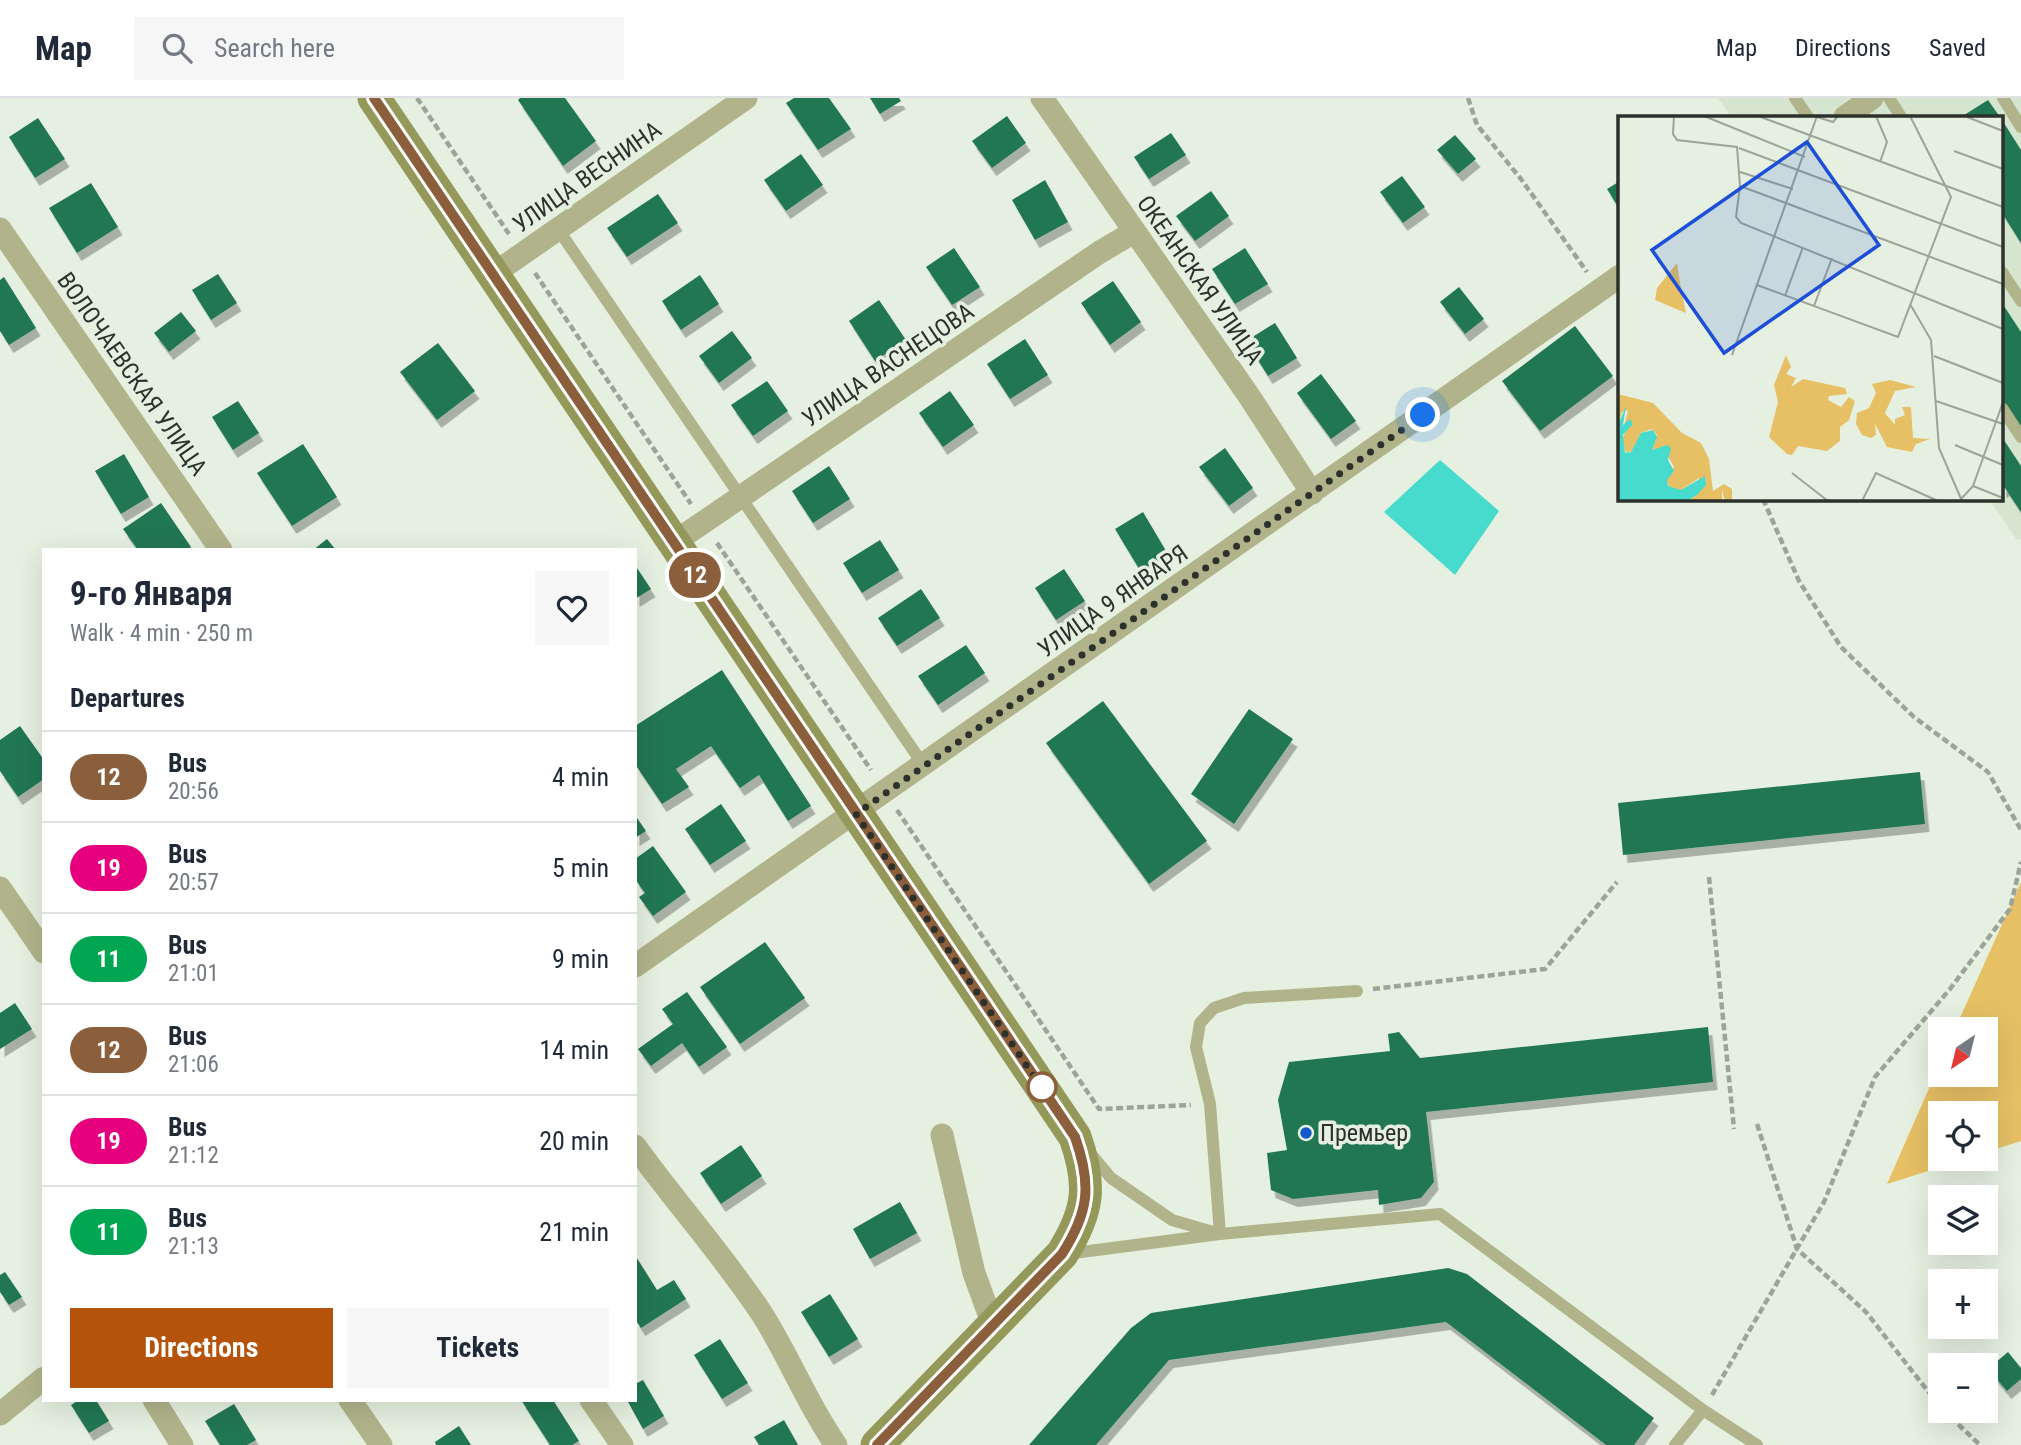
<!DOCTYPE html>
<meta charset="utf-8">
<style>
body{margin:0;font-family:"Roboto Condensed",sans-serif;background:#f6f6f7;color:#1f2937;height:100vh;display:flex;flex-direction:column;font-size:26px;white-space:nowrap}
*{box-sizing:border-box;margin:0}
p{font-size:23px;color:#747a83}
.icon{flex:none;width:38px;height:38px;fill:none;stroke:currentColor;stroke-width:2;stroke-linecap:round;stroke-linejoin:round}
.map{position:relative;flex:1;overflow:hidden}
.drawer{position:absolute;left:42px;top:450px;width:595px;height:854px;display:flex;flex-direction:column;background:#fff;border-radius:0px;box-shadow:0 7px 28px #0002}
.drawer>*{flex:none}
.badge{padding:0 14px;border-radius:23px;font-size:24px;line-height:46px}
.needle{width:46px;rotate:215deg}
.controls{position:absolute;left:1928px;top:919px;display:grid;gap:14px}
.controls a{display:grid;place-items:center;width:70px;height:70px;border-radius:0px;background:#fff;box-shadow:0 7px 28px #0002;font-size:35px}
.you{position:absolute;width:35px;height:35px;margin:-18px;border:5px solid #fff;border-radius:50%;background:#1a73e8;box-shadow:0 0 0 10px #1a73e833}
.map>.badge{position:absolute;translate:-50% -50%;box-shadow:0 0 0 4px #fff}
h2{padding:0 28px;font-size:26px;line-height:63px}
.round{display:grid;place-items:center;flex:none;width:74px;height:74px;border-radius:0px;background:#f6f6f7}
.head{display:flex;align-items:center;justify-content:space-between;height:119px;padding:0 28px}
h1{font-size:33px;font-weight:700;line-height:52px}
.action{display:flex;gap:14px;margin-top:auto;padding:14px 28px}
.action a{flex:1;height:80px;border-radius:0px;background:#b45309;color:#fff;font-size:28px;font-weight:700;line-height:80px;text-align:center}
.action a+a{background:#f6f6f7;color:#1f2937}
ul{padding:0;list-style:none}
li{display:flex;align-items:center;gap:21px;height:91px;padding:0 28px;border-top:2px solid #e0e1e3}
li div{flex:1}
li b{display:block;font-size:26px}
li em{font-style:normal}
li .badge{min-width:77px;font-weight:700;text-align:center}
header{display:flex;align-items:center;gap:42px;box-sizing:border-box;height:98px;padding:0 35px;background:#fff;border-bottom:2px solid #e0e1e3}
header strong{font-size:33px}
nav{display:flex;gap:38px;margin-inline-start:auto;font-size:24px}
.search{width:490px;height:63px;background:#f6f6f7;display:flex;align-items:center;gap:18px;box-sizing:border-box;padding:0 24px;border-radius:0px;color:#747a83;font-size:26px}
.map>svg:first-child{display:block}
</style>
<header>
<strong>Map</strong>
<div class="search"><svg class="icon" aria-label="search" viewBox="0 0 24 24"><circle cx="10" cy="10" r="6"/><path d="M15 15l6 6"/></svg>Search here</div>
<nav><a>Map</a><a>Directions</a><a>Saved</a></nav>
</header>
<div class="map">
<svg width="2021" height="1347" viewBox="0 0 2021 1347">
<defs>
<filter id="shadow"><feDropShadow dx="4.5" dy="8" stdDeviation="0" flood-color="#0004"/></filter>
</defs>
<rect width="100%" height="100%" fill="#e5f0e0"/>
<path fill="#d6e5cf" d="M1718,0H2021V441L2017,442L1989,401H2002V19H1731Z"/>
<path fill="#e7c065" d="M2021,784V1043L1986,1054V1015H1941V1060L1966,1061L1887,1086L1941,963V976H1986V931H1955Z"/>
<path fill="#46dbcc" d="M1440,362L1499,413L1455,477L1384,414Z"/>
<path fill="#217752" filter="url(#shadow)" d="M520,0H565L596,43L563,68L518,2Z
M794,0H829L851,31L818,52L786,5Z
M870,0H899L901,3L880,16Z
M1988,2L2000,19H1961Z
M1007,18L1026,45L992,70L972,43Z
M38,20L65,61L35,80L9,39Z
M2002,22L2021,52V145L2002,115Z
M1171,35L1186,57L1149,81L1134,59Z
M1455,37L1476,61L1458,76L1437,52Z
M801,56L823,87L786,113L764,82Z
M1402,78L1425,109L1403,125L1380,94Z
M1045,82L1068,124L1035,142L1012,102Z
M1620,83V112L1607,91Z
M91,85L118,129L77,155L49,110Z
M1211,93L1229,118L1195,143L1176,118Z
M658,96L678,125L627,159L607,130Z
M954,150L980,189L952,207L926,169Z
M1245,150L1268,186L1235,206L1212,171Z
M218,176L237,205L211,222L192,192Z
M700,177L719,206L681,232L662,203Z
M4,179L36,230L9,247L0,233V182Z
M1113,183L1141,224L1110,247L1081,205Z
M1459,189L1484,221L1465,236L1440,204Z
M879,202L906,242L875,263L849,223Z
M2002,205L2021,234V331L2002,302Z
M181,214L196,233L169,254L154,235Z
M1275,225L1297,260L1268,278L1246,243Z
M1575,228L1613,278L1540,333L1502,283Z
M732,233L752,260L719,285L699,258Z
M1025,241L1048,277L1010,301L987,266Z
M438,245L475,293L437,322L400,274Z
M1321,276L1356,323L1331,341L1297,295Z
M767,283L788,313L753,338L731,307Z
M950,293L974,327L943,349L919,315Z
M238,303L259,335L233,352L212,319Z
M2002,339L2021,368V414L2005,390L2002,392Z
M303,346L337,399L292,428L257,375Z
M1225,350L1253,390L1229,408L1199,369Z
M124,356L149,399L121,416L95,373Z
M829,368L850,401L813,425L792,393Z
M161,405L191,449L187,452H138L123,431Z
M1143,414L1169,458L1141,474L1115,431Z
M327,441L336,452H313Z
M880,442L899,472L862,495L843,465Z
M635,467L651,491L635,501Z
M1064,471L1085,503L1056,522L1035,490Z
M921,491L940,520L897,548L878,520Z
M966,547L985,575L938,607L918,578Z
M722,572L811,708L788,723L759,677L740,690L711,648L676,671L689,689L662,706L635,666V628Z
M1103,603L1207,743L1149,786L1046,645Z
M1249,611L1293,641L1234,726L1191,696Z
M20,628L44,662V681L18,699L0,673V642Z
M1920,674L1925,726L1623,757L1618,705Z
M721,706L746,743L710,767L685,731Z
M635,717L646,733L635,740Z
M653,748L686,794L653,818L639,799L645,795L635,781V761Z
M765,844L805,900L740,946L700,889Z
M687,894L727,949L699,969L682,945L651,968L638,951L673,926L662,911Z
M15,905L32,931L0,951V915Z
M1708,929L1713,984L1426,1014L1434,1084L1421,1100L1379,1107L1378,1092L1293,1101L1271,1092L1267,1055L1287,1052L1278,1002L1289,964L1390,953L1388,936L1399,934L1420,960Z
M741,1047L762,1078L721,1106L700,1075Z
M900,1104L917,1135L870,1161L853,1131Z
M635,1157L657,1192L674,1182L686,1201L641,1230L635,1221Z
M1448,1170L1467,1176L1654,1320L1634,1347H1606L1446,1224L1169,1262L1096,1347H1029L1131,1230L1151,1215Z
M5,1174L22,1199L9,1207L0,1194V1177Z
M830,1196L858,1241L829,1259L801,1214Z
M720,1241L748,1285L722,1301L694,1257Z
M2008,1254L2021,1270V1281L2007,1293L1988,1271Z
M643,1282L664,1318L643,1331L627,1302H635V1286Z
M79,1302H96L109,1323L89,1335L71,1307Z
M521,1302H553L579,1343L572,1347H550Z
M234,1306L256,1342L247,1347H220L205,1323Z
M784,1322L798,1347H759L754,1339Z
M459,1328L471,1347H436L435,1344Z"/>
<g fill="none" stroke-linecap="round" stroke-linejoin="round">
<path stroke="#9ba498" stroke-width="4.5" stroke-dasharray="7 3.5" stroke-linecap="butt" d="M417,0L509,136
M1468,0L1477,27L1521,81L1587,174
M535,175L691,406
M1763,401L1799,483L1841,549L1914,619L1988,674L2021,732
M717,445L871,672
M897,712L1099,1011L1191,1007
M1709,779L1734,1031
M1373,891L1545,871L1617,784
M1757,1026L1797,1151L1866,1214L1941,1310
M1712,1297L1824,1104L1875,979L1950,891L2010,811L2021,764
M1943,1312L1980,1347"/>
<path stroke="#b1b48b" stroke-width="12" d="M1795,0L1808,19
M1889,0L1901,19
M2003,0L2021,29
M558,131L924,668
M2002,174L2021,203
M2002,310L2021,339
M1090,1055L1111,1080L1172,1122L1220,1136L1210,1006L1196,949L1200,925L1214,910L1244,900L1357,893
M1066,1156L1220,1136L1440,1116L1703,1312L1757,1347
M1675,1347L1703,1312"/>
<path stroke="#b1b48b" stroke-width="23" d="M1042,0L1249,298L1312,395
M1845,19L1872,0
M0,131L221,452
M492,177L746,0
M673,445L1100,154L1134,134
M0,790L44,854
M635,868L1620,178
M942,1037L974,1175L993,1227
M635,1048C676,1105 723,1157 762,1216C789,1258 807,1306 836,1347
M154,1302L182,1347
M350,1302L381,1347
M591,1302L622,1347
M0,1316L44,1280"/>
<path stroke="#949859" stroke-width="33" d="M374,0L1075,1039C1092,1087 1089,1113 1062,1156L877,1347"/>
</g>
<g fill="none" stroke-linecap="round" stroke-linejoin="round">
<defs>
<path id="line" d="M374,0L1075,1039C1092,1087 1089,1114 1062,1156L877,1347"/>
</defs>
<use href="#line" stroke="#fff" stroke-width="16"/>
<use href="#line" stroke="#8b5e3c" stroke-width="10"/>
<path stroke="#2d312b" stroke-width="7" stroke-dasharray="0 12.6" d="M1042,989L1048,999L856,716L1423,317"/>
</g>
<circle fill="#fff" stroke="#8b5e3c" stroke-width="3.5" cx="1042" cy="989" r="14"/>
<circle fill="#125ac5" stroke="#e5f0e0" stroke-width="2.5" cx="1306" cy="1035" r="7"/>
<g text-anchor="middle" stroke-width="7" stroke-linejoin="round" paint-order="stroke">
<g font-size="24" fill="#2d312b" stroke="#e5f0e0">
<text transform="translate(587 79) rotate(-35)" y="8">УЛИЦА ВЕСНИНА</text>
<text transform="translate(1200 182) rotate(55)" y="8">ОКЕАНСКАЯ УЛИЦА</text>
<text transform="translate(888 267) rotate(-34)" y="8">УЛИЦА ВАСНЕЦОВА</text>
<text transform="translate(132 276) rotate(55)" y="8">ВОЛОЧАЕВСКАЯ УЛИЦА</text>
<text transform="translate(1113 503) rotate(-35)" y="8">УЛИЦА 9 ЯНВАРЯ</text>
</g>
<g font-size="24" fill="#2d312b" stroke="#e5f0e0" text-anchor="start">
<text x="1320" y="1043">Премьер</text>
</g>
</g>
<g transform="translate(1618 18)">
<rect width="385" height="385" fill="#e5f0e0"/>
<path d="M59,147L62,166L68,197L37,184L39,172ZM168,239L173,251L168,258L178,262L173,271L185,263L227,272L229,278L211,280L210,284L223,291L231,281L237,285L231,304L222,311V325L209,335L180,330L174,339L169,338L151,321L160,286L156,269ZM272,264L298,271L277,275L267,297L277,309V303L287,299L284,291H293L295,322L312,323L298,328L294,336L269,331L257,308L258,319L253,322L244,319L238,308L239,297L251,292L258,277L254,268ZM0,278L35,287L64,317L83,327L91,343L95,375L106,368L114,373V385H107L104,374V385H69L79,379L81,362L63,374L52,372L48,365L56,351L45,331L34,334L39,319L34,313L23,317L14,335L8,337L4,324L13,304L6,310L10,294L4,296L0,309Z" fill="#e7c065"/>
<path d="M8,290L5,309L12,303L15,308L5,319L7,337L13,336L23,317L35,314L39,321L34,334L49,329L53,332L50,344L56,355L49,364L50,370L63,374L87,360L88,369L79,379L69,385H0V309Z" fill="#46dbcc"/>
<path fill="none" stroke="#9ba498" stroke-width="2" d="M56,0L55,18L59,24L119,31L122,70L118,101L123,107L385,213M86,0L187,41M140,0L385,91M196,0L215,6L220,0M258,0L269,26L262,46M349,1L385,15M121,32L385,131M336,35L385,53M122,56L175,73M122,70L385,168M139,169L280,221L333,81L292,0M167,180L185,131M292,188L313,224L321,332L344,385M196,190L214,142M114,239L199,0M316,240L385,267M318,285L385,308M337,329L385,349M174,357L210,385M355,370L385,382M344,382L355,370L385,286M244,385L258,357L320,385"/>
<path fill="#1d4ed8" fill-opacity="0.15" stroke="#1d4ed8" stroke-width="3.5" d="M189,26L261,129L106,237L34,134Z"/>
<rect width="385" height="385" fill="none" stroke="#2d312b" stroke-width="3.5"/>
</g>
</svg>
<div class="controls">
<a><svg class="needle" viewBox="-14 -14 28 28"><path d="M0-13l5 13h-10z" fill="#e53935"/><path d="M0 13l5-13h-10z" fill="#747a83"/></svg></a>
<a><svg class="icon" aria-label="locate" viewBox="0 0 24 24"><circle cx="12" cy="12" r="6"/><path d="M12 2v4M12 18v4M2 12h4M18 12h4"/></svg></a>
<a><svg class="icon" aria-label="layers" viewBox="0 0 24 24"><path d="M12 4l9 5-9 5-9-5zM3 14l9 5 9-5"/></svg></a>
<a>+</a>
<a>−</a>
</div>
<div class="you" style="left:1423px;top:317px"></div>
<b class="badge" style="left:695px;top:477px;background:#8b5e3c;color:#fff">12</b>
<section class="drawer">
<div class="head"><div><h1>9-го Января</h1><p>Walk · 4 min · 250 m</p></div><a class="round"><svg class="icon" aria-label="heart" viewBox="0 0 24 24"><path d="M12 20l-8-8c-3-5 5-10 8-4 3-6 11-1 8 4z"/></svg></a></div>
<h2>Departures</h2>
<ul>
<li><span class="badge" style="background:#8b5e3c;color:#fff">12</span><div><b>Bus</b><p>20:56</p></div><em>4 min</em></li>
<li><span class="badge" style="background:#e6007e;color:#fff">19</span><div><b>Bus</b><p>20:57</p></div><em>5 min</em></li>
<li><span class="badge" style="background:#00a651;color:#fff">11</span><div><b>Bus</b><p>21:01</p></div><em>9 min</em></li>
<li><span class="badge" style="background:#8b5e3c;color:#fff">12</span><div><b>Bus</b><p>21:06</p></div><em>14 min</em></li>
<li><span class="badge" style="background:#e6007e;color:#fff">19</span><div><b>Bus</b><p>21:12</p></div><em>20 min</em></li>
<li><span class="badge" style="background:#00a651;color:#fff">11</span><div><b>Bus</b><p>21:13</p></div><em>21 min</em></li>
</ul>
<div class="action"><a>Directions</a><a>Tickets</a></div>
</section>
</div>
